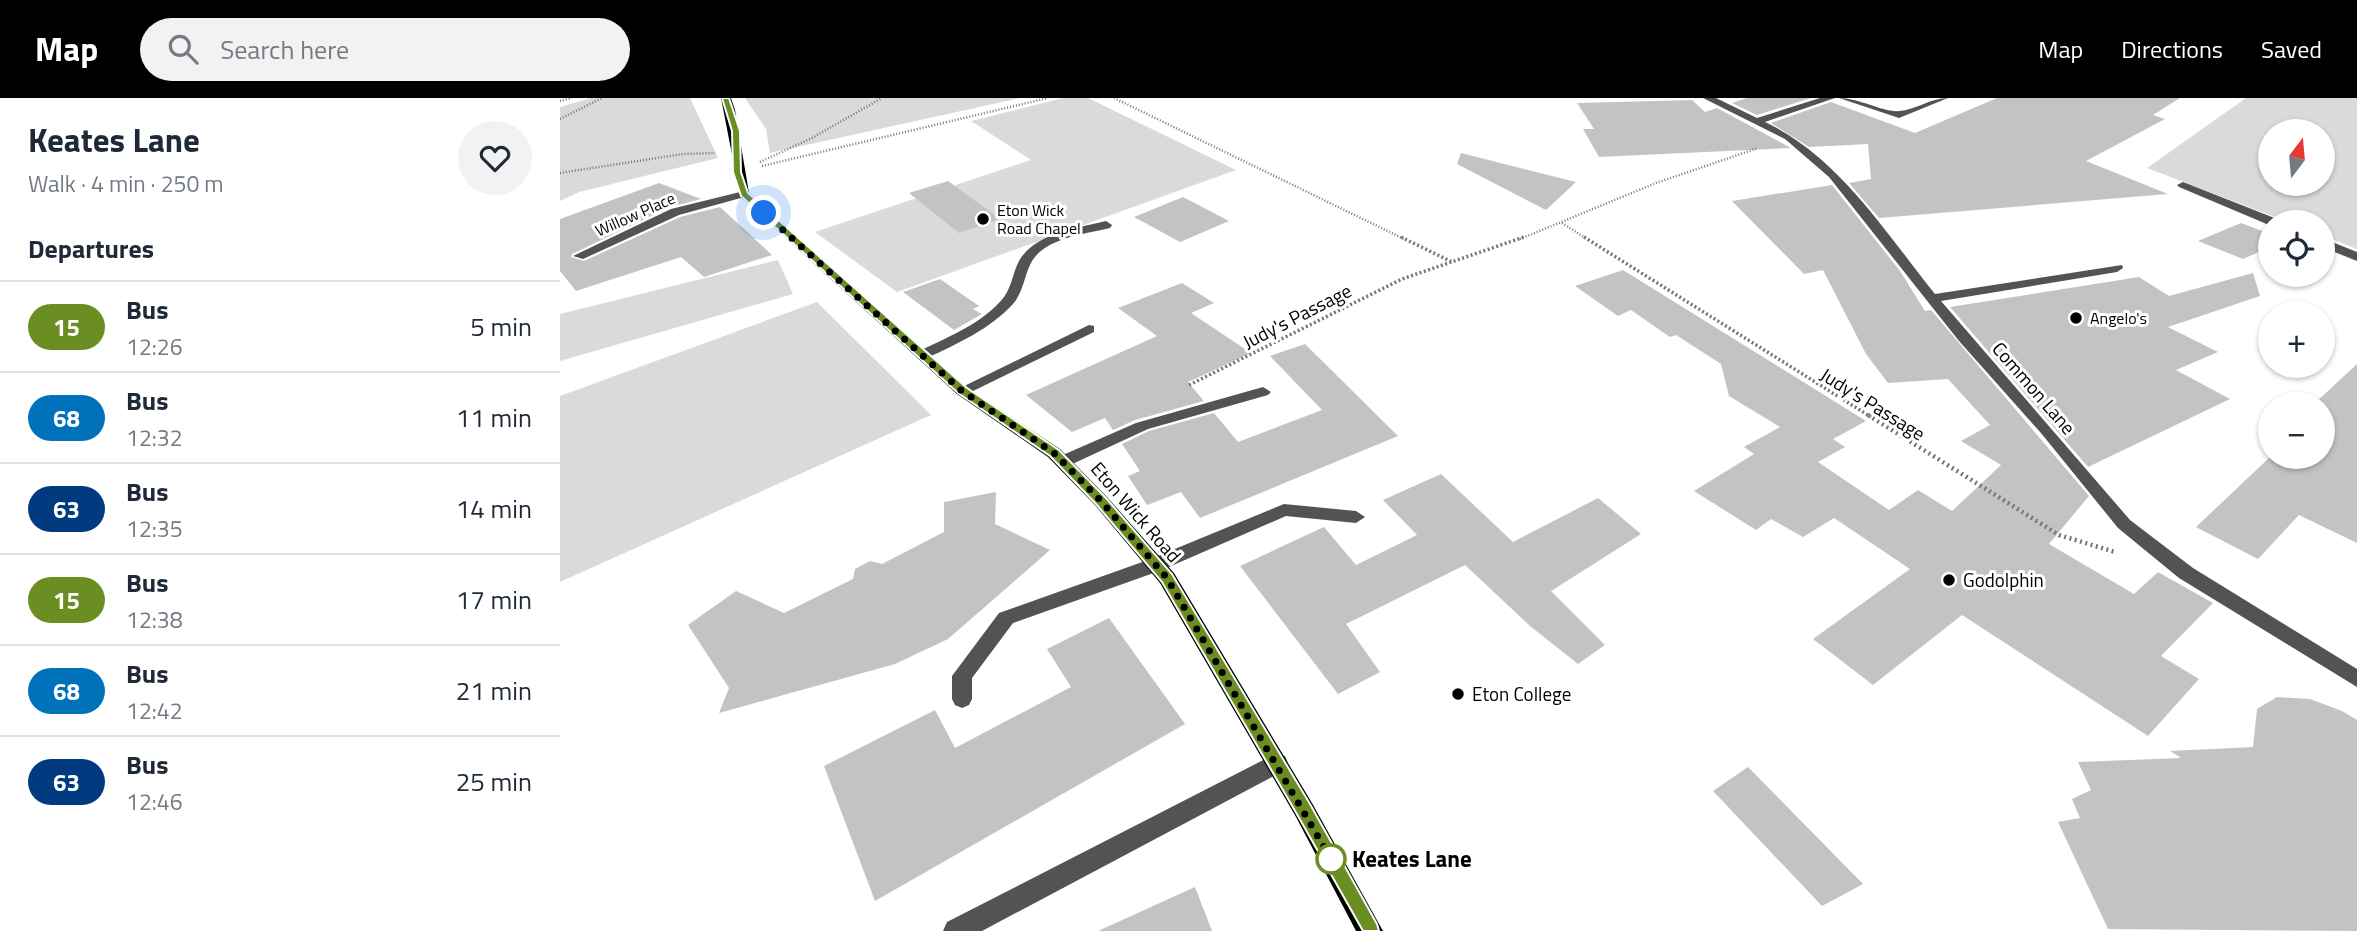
<!DOCTYPE html>
<meta charset="utf-8">
<style>
body{margin:0;font-family:"Titillium Web",sans-serif;background:#f2f2f3;color:#1f2937;height:100vh;display:flex;flex-direction:column;font-size:26px;white-space:nowrap}
*{box-sizing:border-box;margin:0}
p{font-size:23px;color:#747a83}
.icon{flex:none;width:38px;height:38px;fill:none;stroke:currentColor;stroke-width:2;stroke-linecap:round;stroke-linejoin:round}
.map{position:relative;flex:1;overflow:hidden}
.side{display:flex;flex-direction:column;background:#fff;width:560px}
.side>*{flex:none}
.badge{padding:0 14px;border-radius:23px;font-size:24px;line-height:46px}
.needle{width:46px;rotate:16deg}
.tools{position:absolute;left:1698px;top:21px;display:grid;gap:14px}
.tools a{display:grid;place-items:center;width:77px;height:77px;border-radius:50%;background:#fff;box-shadow:0 2px 5px #0004;font-size:35px}
.you{position:absolute;width:35px;height:35px;margin:-18px;border:5px solid #fff;border-radius:50%;background:#1a73e8;box-shadow:0 0 0 10px #1a73e833}
.map>.badge{position:absolute;translate:-50% -50%;box-shadow:0 0 0 4px #fff}
h2{padding:0 28px;font-size:26px;line-height:63px}
.round{display:grid;place-items:center;flex:none;width:74px;height:74px;border-radius:37px;background:#f2f2f3}
.head{display:flex;align-items:center;justify-content:space-between;height:119px;padding:0 28px}
h1{font-size:33px;font-weight:700;line-height:52px}
ul{padding:0;list-style:none}
li{display:flex;align-items:center;gap:21px;height:91px;padding:0 28px;border-top:2px solid #e0e1e3}
li div{flex:1}
li b{display:block;font-size:26px}
li em{font-style:normal}
li .badge{min-width:77px;font-weight:700;text-align:center}
header{display:flex;align-items:center;gap:42px;box-sizing:border-box;height:98px;padding:0 35px;background:#000;color:#fff}
header strong{font-size:33px}
nav{display:flex;gap:38px;margin-inline-start:auto;font-size:24px}
.search{width:490px;height:63px;background:#f2f2f3;display:flex;align-items:center;gap:18px;box-sizing:border-box;padding:0 24px;border-radius:38px;color:#747a83;font-size:26px}
main{display:flex;flex:1;min-height:0}
.map>svg:first-child{display:block}
</style>
<header>
<strong>Map</strong>
<div class="search"><svg class="icon" aria-label="search" viewBox="0 0 24 24"><circle cx="10" cy="10" r="6"/><path d="M15 15l6 6"/></svg>Search here</div>
<nav><a>Map</a><a>Directions</a><a>Saved</a></nav>
</header>
<main>
<section class="side">
<div class="head"><div><h1>Keates Lane</h1><p>Walk · 4 min · 250 m</p></div><a class="round"><svg class="icon" aria-label="heart" viewBox="0 0 24 24"><path d="M12 20l-8-8c-3-5 5-10 8-4 3-6 11-1 8 4z"/></svg></a></div>
<h2>Departures</h2>
<ul>
<li><span class="badge" style="background:#6b8e23;color:#fff">15</span><div><b>Bus</b><p>12:26</p></div><em>5 min</em></li>
<li><span class="badge" style="background:#0072bc;color:#fff">68</span><div><b>Bus</b><p>12:32</p></div><em>11 min</em></li>
<li><span class="badge" style="background:#003b80;color:#fff">63</span><div><b>Bus</b><p>12:35</p></div><em>14 min</em></li>
<li><span class="badge" style="background:#6b8e23;color:#fff">15</span><div><b>Bus</b><p>12:38</p></div><em>17 min</em></li>
<li><span class="badge" style="background:#0072bc;color:#fff">68</span><div><b>Bus</b><p>12:42</p></div><em>21 min</em></li>
<li><span class="badge" style="background:#003b80;color:#fff">63</span><div><b>Bus</b><p>12:46</p></div><em>25 min</em></li>
</ul>
</section>
<div class="map">
<svg width="1797" height="833" viewBox="0 0 1797 833">
<rect width="100%" height="100%" fill="#fff"/>
<path fill="#dadada" fill-rule="evenodd" d="M31,0H130L158,60L19,94L0,103V9Z
M185,0H460L210,55L206,31Z
M503,0H528L676,72L337,194L255,134L471,62L411,23Z
M1686,0H1797V151L1762,137V124H1728L1587,70ZM1710,33H1762V86H1710Z
M218,162L233,196L0,263V216Z
M257,204L371,317L0,484V298Z"/>
<path fill="#c3c3c3" d="M1187,0H1251L1197,17L1172,5Z
M1437,0H1620L1593,17L1605,21L1526,63L1608,96L1319,120L1289,85L1311,81L1308,46L1249,49L1211,25L1271,4L1355,35Z
M1132,2L1145,14L1157,10L1231,50L1039,59L1023,31H1034L1017,5Z
M901,55L1016,84L986,112L897,66Z
M388,83L440,121L399,135L349,95Z
M99,85L141,101L110,109L12,156L11,159L24,163L120,119L160,109L212,157L144,179L121,159L16,193L0,173V121Z
M1272,87L1340,173L1365,213L1371,212L1529,398L1489,446L1574,496L1598,474L1653,505L1601,558L1639,581L1588,638L1402,517L1313,587L1253,541L1350,471L1274,420L1243,439L1211,421L1196,432L1134,393L1194,356L1184,349L1220,329L1169,298L1161,266L1116,237L1110,239L1071,212L1058,218L1015,188L1063,172L1306,323L1273,341L1285,349L1258,364L1329,412L1358,392L1392,413L1441,367L1401,343L1430,327L1388,281L1328,285L1306,256L1263,172L1244,176L1172,103Z
M623,99L669,123L620,144L574,119Z
M1681,125L1710,136V149L1683,161L1638,143Z
M1693,175L1700,198L1608,229L1658,254L1616,272L1670,301L1528,369L1390,209L1579,179L1609,198Z
M380,181L419,208L413,211L422,216L394,232L343,194Z
M622,185L654,205L631,215L691,255L628,284L644,303L575,322L553,332L545,320L512,334L466,297L597,238L558,210Z
M745,246L838,338L640,420L621,394L587,407L568,378L580,373L562,346L589,333L654,315L678,344L762,312L710,258Z
M1797,266V445L1739,417L1698,461L1636,429L1710,359H1762V306H1754Z
M881,376L953,444L1038,400L1081,436L991,493L1045,547L1018,566L970,528L905,467L786,526L820,574L778,596L680,468L764,429L796,467L857,437L823,402Z
M436,394L435,426L490,452L388,541L335,566L159,615L169,590L128,527L176,493L224,515L293,481L295,471L310,463L322,466L384,434V404Z
M549,520L625,626L315,803L264,668L375,612L395,650L511,589L487,551Z
M1717,599L1750,601L1782,613L1797,622V833L1548,831L1498,724L1520,720L1512,701L1531,692L1518,664L1621,660L1610,653L1693,649L1697,611Z
M1188,669L1303,786L1262,808L1153,693Z
M635,789L652,833H538Z"/>
<g fill="none" stroke-linecap="round" stroke-linejoin="round">
<path stroke="#757575" stroke-width="2.5" stroke-dasharray="1 2" stroke-linecap="butt" d="M554,0L844,141
M0,3L12,0
M0,21L42,0
M200,64L252,40L322,0
M202,68L488,0
M0,75L123,56L155,55
M1002,125L1027,141
M960,141L1096,85L1198,50"/>
<path stroke="#757575" stroke-width="3.5" stroke-dasharray="2 2.5" stroke-linecap="butt" d="M841,139L892,164
M1024,139L1311,319
M629,287L842,181L964,139"/>
<path stroke="#757575" stroke-width="4.5" stroke-dasharray="2 3.5" stroke-linecap="butt" d="M1308,317L1499,437L1555,454"/>
<path fill="#535353" fill-rule="evenodd" d="M1143,0H1156L1197,20L1260,0H1275L1205,24C1279,59 1325,134 1375,196L1562,167L1563,170L1557,174L1381,203L1570,422L1633,470L1797,571V589L1619,480L1558,430L1481,335L1399,243L1269,79L1225,41Z
M1279,0C1299,0 1325,15 1339,13C1356,12 1370,0 1388,0L1339,20Z
M1623,84L1717,121L1719,124L1709,127L1619,89L1617,87Z
M184,93L188,94V98L119,117L23,161L13,158L111,111Z
M546,123L552,127L550,130C525,136 482,140 470,167C464,180 463,194 453,206C430,231 397,246 367,260H357V254C386,240 424,225 444,199C452,188 453,174 459,163C475,135 517,130 546,123Z
M1762,140L1797,154V163L1762,149Z
M529,227L534,228V234L407,296H397L394,293Z
M703,289L711,294L708,297L588,331L508,368L502,369L494,364L496,360L576,325Z
M724,406L796,413L805,419L796,425L726,418L602,472L453,525L412,580V601L409,607L402,610L395,607L392,601V578L439,515L588,462Z
M717,655L725,658L728,665L725,672L422,833H383L387,824Z"/>
<path fill="#000" fill-rule="evenodd" d="M161,0H171L175,12L189,95L407,290L500,351L547,399L614,475L752,705L823,833H796L736,719L600,485L535,407L488,359L397,296L180,98Z"/>
</g>
<path fill="#6b8e23" stroke="#fff" stroke-width="2" d="M162,0H169L180,33L181,74L188,95L407,290L499,352L546,400L612,476L750,706L817,826L819,833H803L738,718L602,484L536,406L490,358L398,295L181,98L173,74L172,33Z"/>
<g fill="none" stroke-linecap="round" stroke-linejoin="round">
<path stroke="#000" stroke-width="7" stroke-dasharray="0 12.6" d="M204,115L402,293L494,355L541,403L607,480L771,761"/>
</g>
<g fill="#000" stroke="#fff" stroke-width="2.5">
<circle cx="423" cy="121" r="7"/>
<circle cx="1516" cy="220" r="7"/>
<circle cx="1389" cy="482" r="7"/>
<circle cx="898" cy="596" r="7"/>
</g>
<circle fill="#fff" stroke="#6b8e23" stroke-width="3.5" cx="771" cy="761" r="14"/>
<g text-anchor="middle" stroke-width="6" stroke-linejoin="round" paint-order="stroke">
<g font-size="16" fill="#000" stroke="#fff" text-anchor="start">
<text x="437" y="118">Eton Wick<tspan x="437" dy="18">Road Chapel</tspan></text>
<text x="1530" y="226">Angelo's</text>
</g>
<g font-size="16" fill="#000" stroke="#fff">
<text transform="translate(75 116) rotate(-24)" y="6">Willow Place</text>
</g>
<g font-size="19" fill="#000" stroke="#fff">
<text transform="translate(737 218) rotate(-27)" y="7">Judy's Passage</text>
<text transform="translate(1474 290) rotate(49)" y="7">Common Lane</text>
<text transform="translate(1313 306) rotate(32)" y="7">Judy's Passage</text>
<text transform="translate(576 414) rotate(49)" y="7">Eton Wick Road</text>
</g>
<g font-size="19" fill="#000" stroke="#fff" text-anchor="start">
<text x="1403" y="489">Godolphin</text>
<text x="912" y="603">Eton College</text>
</g>
<g font-size="23" font-weight="bold" fill="#000" stroke="#fff" text-anchor="start">
<text x="792" y="769">Keates Lane</text>
</g>
</g>
</svg>
<div class="tools">
<a><svg class="needle" viewBox="-14 -14 28 28"><path d="M0-13l5 13h-10z" fill="#e53935"/><path d="M0 13l5-13h-10z" fill="#747a83"/></svg></a>
<a><svg class="icon" aria-label="locate" viewBox="0 0 24 24"><circle cx="12" cy="12" r="6"/><path d="M12 2v4M12 18v4M2 12h4M18 12h4"/></svg></a>
<a>+</a>
<a>−</a>
</div>
<div class="you" style="left:204px;top:115px"></div>
</div>
</main>
